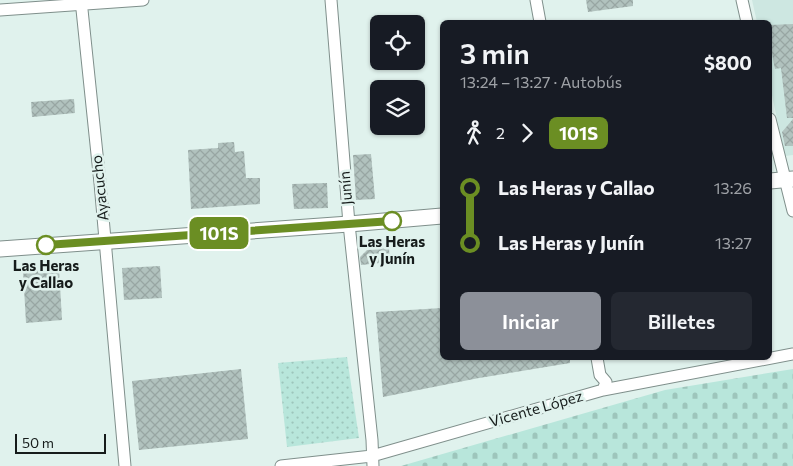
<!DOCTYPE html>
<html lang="es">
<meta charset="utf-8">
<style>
body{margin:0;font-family:Commissioner,sans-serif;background:#242831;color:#f1f3f6;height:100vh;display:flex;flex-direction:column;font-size:19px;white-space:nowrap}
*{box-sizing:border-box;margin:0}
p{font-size:16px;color:#9ea1a6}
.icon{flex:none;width:28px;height:28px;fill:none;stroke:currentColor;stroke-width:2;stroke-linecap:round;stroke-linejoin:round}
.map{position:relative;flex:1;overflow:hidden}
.details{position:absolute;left:440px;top:20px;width:332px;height:340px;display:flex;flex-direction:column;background:#171b24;border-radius:8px;box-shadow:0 1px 4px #0004}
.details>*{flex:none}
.badge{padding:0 10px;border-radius:8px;font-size:18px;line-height:32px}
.controls{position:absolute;left:370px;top:15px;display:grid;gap:10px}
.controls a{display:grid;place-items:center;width:55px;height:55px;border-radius:8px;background:#171b24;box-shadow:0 1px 4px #0004;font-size:25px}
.scale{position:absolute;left:15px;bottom:12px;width:91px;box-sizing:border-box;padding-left:5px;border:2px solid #161c1b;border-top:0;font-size:14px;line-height:18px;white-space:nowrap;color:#161c1b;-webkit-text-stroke:4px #e0f2ed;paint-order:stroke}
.map>.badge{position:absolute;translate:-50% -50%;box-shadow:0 0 0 2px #fff}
.legs{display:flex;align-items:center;gap:8px;height:55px;padding:0 20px;font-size:16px}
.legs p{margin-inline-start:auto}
.overview{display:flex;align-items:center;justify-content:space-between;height:85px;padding:0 20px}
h1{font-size:28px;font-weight:600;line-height:38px}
.button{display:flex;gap:10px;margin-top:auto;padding:10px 20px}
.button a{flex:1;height:58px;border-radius:8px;background:#8c9099;color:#fff;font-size:20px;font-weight:600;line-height:58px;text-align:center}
.button a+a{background:#242831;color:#f1f3f6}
ul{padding:0 20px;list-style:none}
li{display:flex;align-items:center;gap:18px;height:55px;font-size:19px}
li i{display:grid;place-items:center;width:8px;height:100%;margin:0 6px;background:currentColor}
li i::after{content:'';width:12px;height:12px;margin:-6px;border:4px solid;border-radius:50%;background:#171b24}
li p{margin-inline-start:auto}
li:first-child i{background:linear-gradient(#0000 50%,currentColor 0)}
li:last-child i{background:linear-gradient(currentColor 50%,#0000 0)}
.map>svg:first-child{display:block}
</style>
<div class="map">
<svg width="793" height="466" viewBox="0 0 793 466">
<defs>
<pattern id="green-dots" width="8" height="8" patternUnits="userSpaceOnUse" patternTransform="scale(1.25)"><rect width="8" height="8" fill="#b8e6db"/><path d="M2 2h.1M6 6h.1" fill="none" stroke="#9dc5bb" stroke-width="1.8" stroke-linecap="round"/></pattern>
<pattern id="cemetery-stones" width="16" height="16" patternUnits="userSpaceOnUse" patternTransform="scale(1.25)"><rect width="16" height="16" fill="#b8e6db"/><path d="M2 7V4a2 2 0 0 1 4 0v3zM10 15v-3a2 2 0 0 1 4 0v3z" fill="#9dc5bb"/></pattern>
<pattern id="building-cross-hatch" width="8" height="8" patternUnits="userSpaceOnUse" patternTransform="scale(1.25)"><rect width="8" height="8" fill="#b1c2be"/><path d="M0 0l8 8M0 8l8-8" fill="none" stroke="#98a6a3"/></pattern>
</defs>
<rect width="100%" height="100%" fill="#e0f2ed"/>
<path fill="#cde7e1" d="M752,0H793V155L785,156L770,86V22H757Z"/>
<path fill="url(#green-dots)" d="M347,357L359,438L287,447L278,363Z"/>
<path fill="url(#cemetery-stones)" d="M793,369V466H401L665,390Z"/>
<path fill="url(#building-cross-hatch)" d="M586,0H633V6L588,12Z
M793,24V118H787L781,68L775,69L770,44V25Z
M74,99L75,113L32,117L31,102Z
M793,119V146H785L782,132Z
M234,142L235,152L244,151L246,178H260V204L191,209L188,150L218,148V143Z
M371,154L375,199L356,200L353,155Z
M327,183L328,208L294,209L292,184Z
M389,248L390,262L361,265L360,257L367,250Z
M160,266L162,298L124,300L122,268Z
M59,267L62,320L26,323L23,270Z
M442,308V358H570V363L479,378L383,397L376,312Z
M241,369L248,439L139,450L132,381Z"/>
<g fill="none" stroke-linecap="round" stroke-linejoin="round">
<defs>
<path id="minor" d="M81,0L100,183L125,466
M331,0L349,224L372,440L373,466
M536,0L540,22
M742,0L747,22
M0,10L143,0
M770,119L793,211
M597,358L600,375L606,382L603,390
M281,466L372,456L603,390L793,354"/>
<path id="major" d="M770,181L793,179
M0,249L349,224L442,216"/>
</defs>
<use href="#minor" stroke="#7f8f8b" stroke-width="13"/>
<use href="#major" stroke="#7f8f8b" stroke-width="17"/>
<use href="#minor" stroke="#fff" stroke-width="11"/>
<use href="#major" stroke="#fff" stroke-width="15"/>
</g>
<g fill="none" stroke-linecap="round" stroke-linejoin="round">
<defs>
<path id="line-1" d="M46,245L392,221"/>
</defs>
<use href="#line-1" stroke="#fff" stroke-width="11"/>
<use href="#line-1" stroke="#6b8e23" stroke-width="8"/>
</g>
<g fill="#fff" stroke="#6b8e23" stroke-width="2.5">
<circle cx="392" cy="221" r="9"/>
<circle cx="46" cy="245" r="9"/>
</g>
<g text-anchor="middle" stroke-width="5" stroke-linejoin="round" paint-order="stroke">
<g font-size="15" fill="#161c1b" stroke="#e0f2ed">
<text transform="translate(100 188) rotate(-96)" y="5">Ayacucho</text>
<text transform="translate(346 188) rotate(-95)" y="5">Junín</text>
<text transform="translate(536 409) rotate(-16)" y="5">Vicente López</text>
</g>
<g font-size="15" font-weight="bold" fill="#161c1b" stroke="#e0f2ed">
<text x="392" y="247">Las Heras<tspan x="392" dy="17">y Junín</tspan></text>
<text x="46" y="271">Las Heras<tspan x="46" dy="17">y Callao</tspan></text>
</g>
</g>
</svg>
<div class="controls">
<a><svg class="icon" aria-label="locate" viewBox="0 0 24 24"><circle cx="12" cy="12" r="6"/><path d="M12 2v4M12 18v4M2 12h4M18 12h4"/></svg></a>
<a><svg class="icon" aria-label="layers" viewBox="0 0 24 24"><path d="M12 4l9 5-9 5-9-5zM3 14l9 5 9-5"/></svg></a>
</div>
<div class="scale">50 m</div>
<b class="badge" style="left:219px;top:233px;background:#6b8e23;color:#fff">101S</b>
<section class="details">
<div class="overview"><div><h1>3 min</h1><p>13:24 – 13:27 · Autobús</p></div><b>$800</b></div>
<div class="legs"><svg class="icon" aria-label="walk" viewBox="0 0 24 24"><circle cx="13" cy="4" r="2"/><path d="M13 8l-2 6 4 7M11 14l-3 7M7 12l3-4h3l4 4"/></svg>2<svg class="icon" aria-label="forward" viewBox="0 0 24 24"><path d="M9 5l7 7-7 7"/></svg><b class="badge" style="background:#6b8e23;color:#fff">101S</b></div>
<ul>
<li><i style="color:#6b8e23"></i><b>Las Heras y Callao</b><p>13:26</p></li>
<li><i style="color:#6b8e23"></i><b>Las Heras y Junín</b><p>13:27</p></li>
</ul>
<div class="button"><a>Iniciar</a><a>Billetes</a></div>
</section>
</div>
